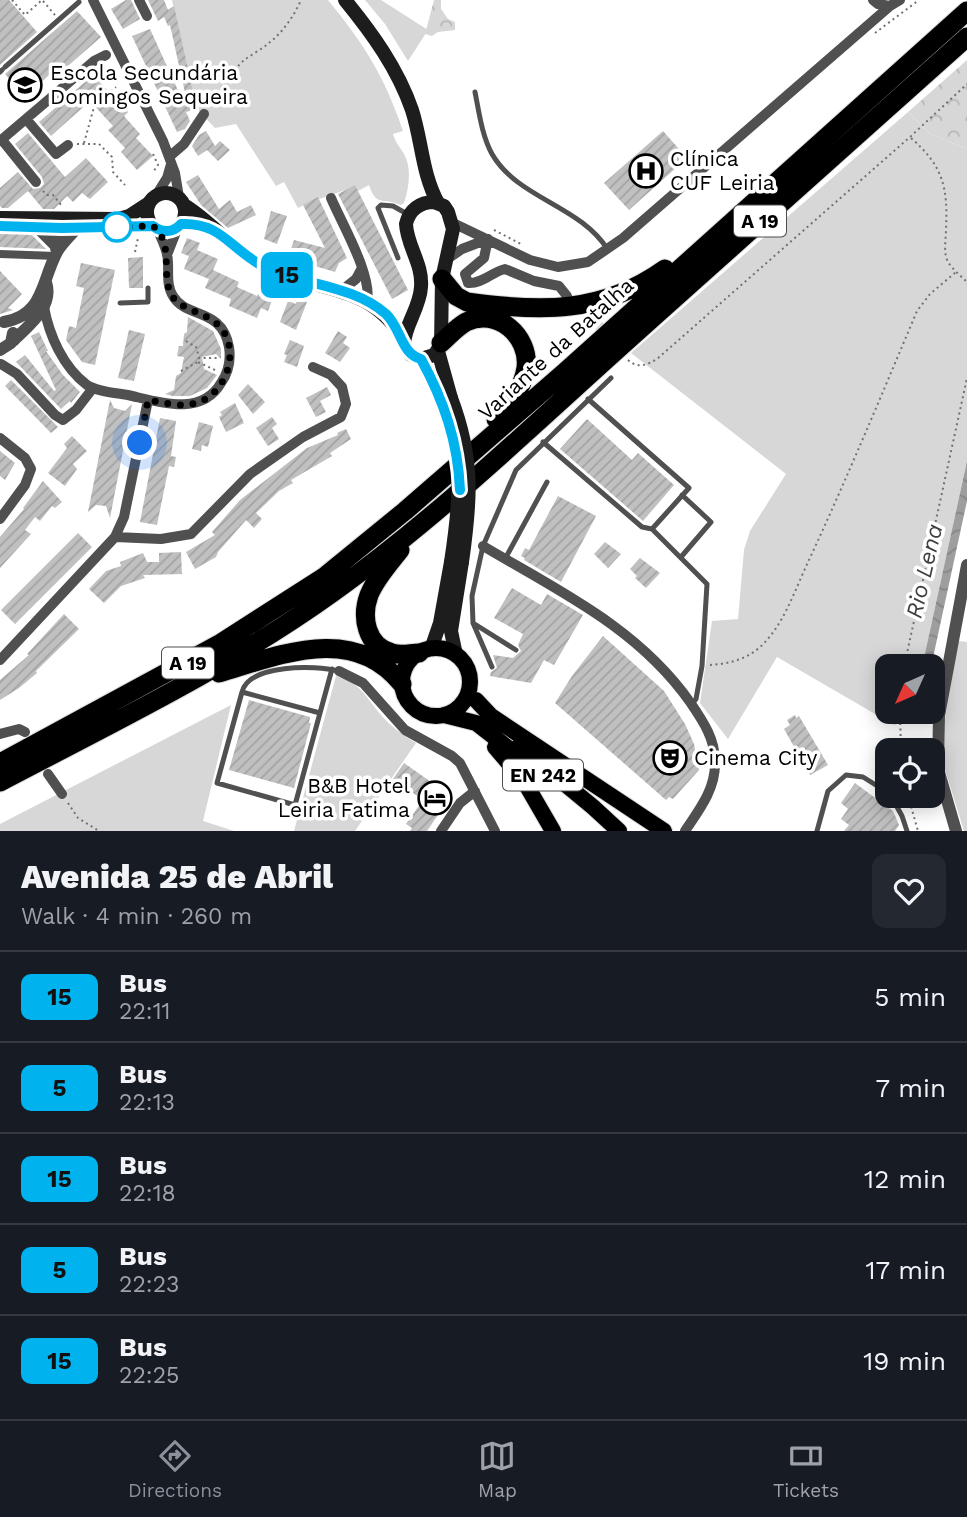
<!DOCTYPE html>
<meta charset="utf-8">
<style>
body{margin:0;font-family:"Work Sans",sans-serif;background:#242831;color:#f1f3f6;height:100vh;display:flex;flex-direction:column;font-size:26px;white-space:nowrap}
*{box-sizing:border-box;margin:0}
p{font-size:23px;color:#9ea1a6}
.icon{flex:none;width:38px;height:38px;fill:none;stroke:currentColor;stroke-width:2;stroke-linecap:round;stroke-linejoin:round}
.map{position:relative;height:831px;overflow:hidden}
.side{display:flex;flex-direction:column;background:#171b24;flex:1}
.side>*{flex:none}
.badge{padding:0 14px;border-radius:10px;font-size:24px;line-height:46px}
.needle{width:46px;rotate:225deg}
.controls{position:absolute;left:875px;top:654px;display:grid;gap:14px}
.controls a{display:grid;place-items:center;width:70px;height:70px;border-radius:14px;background:#171b24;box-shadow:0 4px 18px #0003;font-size:35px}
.you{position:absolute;width:35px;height:35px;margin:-18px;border:5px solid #fff;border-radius:50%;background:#1a73e8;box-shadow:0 0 0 10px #1a73e833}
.map>.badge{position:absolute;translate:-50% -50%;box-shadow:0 0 0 4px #fff}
.round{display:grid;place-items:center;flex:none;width:74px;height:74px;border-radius:14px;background:#242831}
.head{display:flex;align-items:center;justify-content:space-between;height:119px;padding:0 21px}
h1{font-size:33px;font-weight:800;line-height:52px}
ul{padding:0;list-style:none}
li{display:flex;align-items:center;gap:21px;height:91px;padding:0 21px;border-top:2px solid #363941}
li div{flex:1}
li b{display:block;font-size:26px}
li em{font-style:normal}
li .badge{min-width:77px;font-weight:700;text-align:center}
.menu{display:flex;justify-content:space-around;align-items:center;height:98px;border-top:2px solid #363941;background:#171b24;font-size:19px;color:#9ea1a6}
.menu a{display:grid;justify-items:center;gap:4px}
.menu .selected{color:#8c9099}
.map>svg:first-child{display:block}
</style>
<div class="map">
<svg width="967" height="831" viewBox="0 0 967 831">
<defs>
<pattern id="forest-crowns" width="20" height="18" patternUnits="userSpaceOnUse" patternTransform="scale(1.75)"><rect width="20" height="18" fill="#d7d7d7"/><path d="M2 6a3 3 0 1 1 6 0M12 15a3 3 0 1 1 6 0" fill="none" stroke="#b7b7b7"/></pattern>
<pattern id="water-waves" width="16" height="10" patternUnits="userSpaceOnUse" patternTransform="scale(1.75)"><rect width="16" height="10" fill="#9e9e9e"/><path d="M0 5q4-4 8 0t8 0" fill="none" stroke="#868686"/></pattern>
<pattern id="building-hatch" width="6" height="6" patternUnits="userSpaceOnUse" patternTransform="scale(1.75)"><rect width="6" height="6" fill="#c0c0c0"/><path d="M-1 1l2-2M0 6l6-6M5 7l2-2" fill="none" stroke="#a3a3a3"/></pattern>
</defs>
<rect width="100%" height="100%" fill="#fff"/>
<path fill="#d7d7d7" d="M172,0H328C364,44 385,77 403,131L393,134C395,142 400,147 404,154C412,168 409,188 404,203L401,205C382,197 376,207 369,185L358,191L355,186C335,195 317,198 298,208L284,182L276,186L236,124L215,128L197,109Z
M365,0H381L428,30L408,61L385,24Z
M908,112L930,134L967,149V461L922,667H887V712H915L914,718L894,725L777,657L728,739L700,703L712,621L738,619L744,550L750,531L786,474L631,353Z
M958,641L967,642V831H964L944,766L945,720Z
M336,676C363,685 364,695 381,715C391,727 403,735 416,743L355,831H294Z
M231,705L203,821L234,831H0V824Z"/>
<path fill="url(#forest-crowns)" d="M434,0H441V9L448,19L455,22V30L438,32L432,36L425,34Z
M967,60V149L930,134L908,112Z"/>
<path fill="url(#water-waves)" d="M967,461V501L931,667H922Z"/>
<path fill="url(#building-hatch)" d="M0,0H9L37,32L0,65Z
M126,0H131L140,19L123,29L111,9Z
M148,0H164L168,10L174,6L197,109L186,112L190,121L185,129L177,132L132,36L150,29L182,99L186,97L170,25L168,26L164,17L158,21Z
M77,11L101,37L53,79L49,75L26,97L5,74Z
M93,75L128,112L124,116L140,134L136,138L153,156L137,170L121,152L125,148L108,130L113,126L90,101L51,136L39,122Z
M206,131L215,146L220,141L230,150L218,161L207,150L198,156L192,146L199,135Z
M663,131L687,158L629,210L604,183Z
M28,133L65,177L86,158L108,182L90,199L82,193L73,202L67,196L54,209H43L28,191L8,208H2L0,206V188L18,172L33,189L40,188L44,184L42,177L15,144Z
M198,175L219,209L230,200L237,212L251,205L256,215L228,228L201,205L186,182Z
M355,185L408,290L392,299L338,194Z
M318,197L347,258L339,263L335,272L288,258L294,240L325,248L303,205Z
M271,211L287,216L277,244L264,239Z
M0,232L31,234L46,249L0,247Z
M187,238L200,243L197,250L218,259L213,270L239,282L237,287L257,296L260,289L274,295L268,311L261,308L257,318L229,306L231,299L205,288L209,279L184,269L189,256L181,253Z
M143,257V288H129L128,258Z
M81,263L115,270L95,365L82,362L66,340L69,326L76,328L84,288L76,286Z
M0,271L22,294L8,308L13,310L0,314Z
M298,298L307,302L296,330L280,322L288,301L296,304Z
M188,317L213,331L221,349V359L216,354L202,357L204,369L217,375L207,388L190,396H173L165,394L174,390L176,376L181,373L184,357L177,356L179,346H183L184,334L187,332Z
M129,330L145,334L134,381L118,378Z
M338,331L347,337L343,343L350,348L340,362L325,353Z
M39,332L48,351H46L63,375L80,392L71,403L70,401L61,409L16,362L25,355L54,391L56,390L31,336Z
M290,340L304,346L297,367L284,362L287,355L284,354Z
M11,380L58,427L51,433L5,386Z
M248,384L265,402L253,414L238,395Z
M327,387L331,395L320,401L326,412L316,417L306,398Z
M110,400L114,408L125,411L132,404L110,518L106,506L96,505L88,512Z
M235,403L244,423L226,432L219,417L222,415L220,412Z
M272,417L277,424L272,428L279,439L268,446L256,428Z
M160,418L176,421L171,456L176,457L174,467L169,466L157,525L140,522Z
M587,419L632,460L638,453L674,485L643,521L560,449Z
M199,422L213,426L208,447L202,445L201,451L192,449Z
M346,429L351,439L330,453L332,456L291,480L293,483L279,491L256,513L262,519L254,528L246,520L218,552L216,557L195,569L186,552L215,535L212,532L240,500L307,448L338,435L337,433Z
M72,436L87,451L73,464L77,469L65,486L48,473L67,448L64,444Z
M0,451L15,463L5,480L0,476Z
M43,481L62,502L55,508L52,506L40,521L35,517L25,530L31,534L0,568V537L24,509L23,508Z
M558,496L596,516L561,582L524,560L525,558L521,556L525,548L529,550Z
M78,533L92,547L15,624L1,610Z
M605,542L621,554L608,568L594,554Z
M181,552L182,574L143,575L145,578L121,586L104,603L89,589L106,571L121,566L120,562L143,553L147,562H159V553Z
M640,558L660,573L646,588L635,578L637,576L630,569Z
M512,588L541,605L547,594L583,615L554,665L544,660L531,683L490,676L491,672L497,668L493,655L513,658L521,651L518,645L523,634L494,618Z
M64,614L79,629L36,671L37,673L19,688L0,700V680L29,655L27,654Z
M603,636L664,691L685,724L694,744L699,770L673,799L669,797L666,800L555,703L572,676Z
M249,700L310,717L309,723H311L294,788L229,770Z
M795,715L796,718L799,716L828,765L810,775L784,729L790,725L787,720Z
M404,763L451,796L427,831H410L412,828L406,824L423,800L393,779Z
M855,783L893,811L899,825L895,831H844L849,825L841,819L848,809L841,803Z"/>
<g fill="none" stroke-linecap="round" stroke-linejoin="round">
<path stroke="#d9d9d9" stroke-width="10" stroke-dasharray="10 5" stroke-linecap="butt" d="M577,305L600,327L627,359"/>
<defs>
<path id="primary" d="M402 682a34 34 0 1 1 68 0a34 34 0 1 1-68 0Z
M476,700L491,716L664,831
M444,715L476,723L525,761
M519,746L593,807L619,831
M495,747L524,781L553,831"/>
<path id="motorway" d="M442,279L456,296L467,302C540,312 602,314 665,269
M441,343C449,336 457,327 466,322C497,307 530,336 526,368C523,388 510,405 496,419
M400,550C389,564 376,578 369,595C361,617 366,646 392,653C401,656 411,653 419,653
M219,673C280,655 354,623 402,684
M0,763L221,643L324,577L405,511L565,372L967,11
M0,782C112,723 229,667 332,593C437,518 531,427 627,341C740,239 854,138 967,37"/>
</defs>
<use href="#primary" stroke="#dbdbdb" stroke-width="18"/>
<use href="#motorway" stroke="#dbdbdb" stroke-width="21"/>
<path stroke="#727272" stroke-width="2" stroke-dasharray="2 3.5" stroke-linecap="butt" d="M12,0L25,15L42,0
M43,1L55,15
M875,33L919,0
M209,106C219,91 229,75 242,62C250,55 261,50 269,43C283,32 294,16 301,0
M911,138C943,166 948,187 946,229C946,240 943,252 948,262C953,270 961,276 967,282
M84,143L94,107L116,87
M77,144H99L112,157L113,172L125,185
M153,154L158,165L153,172
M43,191L47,195H53L62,206
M494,230L523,245
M135,252L138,238
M186,341L196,347L199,357
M628,360C638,369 647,365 657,359L910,137L967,84
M215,370L198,362L199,358H220
M181,371L198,362
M710,665C727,664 745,660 759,648C784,626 795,589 809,560C847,478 882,394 917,311L930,294L956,272
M904,667L967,378
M900,712L901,751
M908,796L918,831
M68,803L78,818L99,831"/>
<path stroke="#505050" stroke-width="5" d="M5,67L79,2
M0,72L2,70
M475,92C479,112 482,136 492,154C518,199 580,205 608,250
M398,258L378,208L381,205L393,206L409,215
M120,303L148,302V288
M588,399L689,488L652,529L707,584L702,666L696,699L692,704
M543,442L642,527L652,529
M681,557L711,522L682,495
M505,559L547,482
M473,623L516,650
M492,667L473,623L472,596L483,546L516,470L611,378
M332,669L320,713L242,692C249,664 316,665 338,671
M242,692L217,783L295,805L320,713
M891,796L902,816L907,831
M817,831L828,791L846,775L863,777L887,792"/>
<path stroke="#505050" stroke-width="8" d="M0,254L56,256"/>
<path stroke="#505050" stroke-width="10" d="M93,0L163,141L175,173L179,197
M139,0L147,16
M873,0L878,4L890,6L900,0
M26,119L56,154L68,145
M2,140L36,182
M0,141L94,61L106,55
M169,157L184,144L204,114
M157,194L167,178L171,164
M331,198C342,224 373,276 367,303
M453,223L530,260L558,267L588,262L623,238L890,6
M488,239L484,258L465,274L468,283C482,284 492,272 505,269L534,281L559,286L567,296
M167,255L178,227
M446,260L462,249L488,239
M341,291L356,279L362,268
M44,307C49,335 63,367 87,385C98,392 116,393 128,395C159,402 201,417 221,383C228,373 231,360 229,347C222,307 186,319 173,296C165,284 170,267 167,254C165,246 161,237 157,229
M1,364L17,374L55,415L63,420L76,410L93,388
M0,438L25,458L31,469L25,485L0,519
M115,537L161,539L191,534L250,474L303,437L341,417L346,404L342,387L331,375L313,367
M483,546C559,591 638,628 690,702C703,721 716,740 715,764C715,790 699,810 685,831
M0,660L115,537L124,517L148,400
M339,671L363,683L405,730L452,756L460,763L495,831
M0,734L19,729L25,732
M48,774L62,794
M441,831L460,803L475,791"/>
<path stroke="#505050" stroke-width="12" d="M38,228L55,245L57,251
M55,245L62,228
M4,322C44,315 41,282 57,252C62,243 71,235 78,227
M13,341C29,325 54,307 46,282
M0,350L11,343L13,333
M956,831L938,769L939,716L967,565"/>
<path stroke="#1d1d1d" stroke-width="14" d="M345,0C372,33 398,69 412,110C422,141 422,174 438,203
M147 212a19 19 0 1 1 38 0a19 19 0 1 1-38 0Z
M434,202L444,206L448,212L453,229L442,279L441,345L434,355L421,359L411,355L404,345C404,326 420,308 421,287C423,264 407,246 406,224C409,210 420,202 434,202Z
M184,205C212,222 232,249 261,265C313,293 368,280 404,340
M0,218L119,219L129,216L149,203
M109,227L153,226
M438,351L451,398
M421,359L444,406
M431,649L440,623L451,562
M456,655L451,631L462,562"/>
<use href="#primary" stroke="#000" stroke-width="16"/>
<use href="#motorway" stroke="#000" stroke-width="19"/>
<path stroke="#1d1d1d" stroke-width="14" d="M451,398C474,459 471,499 462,562
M444,406C464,464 460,503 451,562"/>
</g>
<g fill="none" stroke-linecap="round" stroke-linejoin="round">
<defs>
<path id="line" d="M0,226L62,228L153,226C162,233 173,233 181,224C220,222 230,248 261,265C299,285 352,284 386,314C401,328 401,354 421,359C444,401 458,442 460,490"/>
</defs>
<use href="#line" stroke="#fff" stroke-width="16"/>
<use href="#line" stroke="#00b3ef" stroke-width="10"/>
<path stroke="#000" stroke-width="7" stroke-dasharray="0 12.6" d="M117,227L153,226C175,243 160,276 172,296C182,311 208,312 221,328C241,353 225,395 196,403C181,408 163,402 148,400L140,443"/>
</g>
<defs>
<symbol id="school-ring" viewBox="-11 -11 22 22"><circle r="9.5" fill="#fff" stroke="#000" stroke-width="1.5"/><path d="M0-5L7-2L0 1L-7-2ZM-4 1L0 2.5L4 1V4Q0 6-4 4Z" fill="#000"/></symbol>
<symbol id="hospital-ring" viewBox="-11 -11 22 22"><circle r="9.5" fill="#fff" stroke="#000" stroke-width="1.5"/><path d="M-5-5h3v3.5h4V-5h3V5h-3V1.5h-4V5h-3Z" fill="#000"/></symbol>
<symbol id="theatre-ring" viewBox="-11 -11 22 22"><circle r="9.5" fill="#fff" stroke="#000" stroke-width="1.5"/><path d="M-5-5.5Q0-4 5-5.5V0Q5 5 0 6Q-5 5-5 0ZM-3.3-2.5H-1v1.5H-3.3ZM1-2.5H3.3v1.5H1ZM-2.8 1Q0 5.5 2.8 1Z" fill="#000"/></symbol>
<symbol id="hotel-ring" viewBox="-11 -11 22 22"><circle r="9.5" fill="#fff" stroke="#000" stroke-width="1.5"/><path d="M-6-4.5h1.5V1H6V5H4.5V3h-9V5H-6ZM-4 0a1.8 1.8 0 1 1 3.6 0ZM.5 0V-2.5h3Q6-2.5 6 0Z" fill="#000"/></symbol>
</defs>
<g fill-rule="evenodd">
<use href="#school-ring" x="6" y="66" width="38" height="38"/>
<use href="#hospital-ring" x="627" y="152" width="38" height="38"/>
<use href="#theatre-ring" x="651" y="739" width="38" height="38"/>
<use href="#hotel-ring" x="416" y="779" width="38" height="38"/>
</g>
<circle fill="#fff" stroke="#00b3ef" stroke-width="3.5" cx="117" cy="227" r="14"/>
<g text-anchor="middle" stroke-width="7" stroke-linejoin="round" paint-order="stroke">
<g fill="#fff" stroke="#4c4c4c" stroke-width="2">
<rect x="734" y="205.5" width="52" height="31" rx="5"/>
<rect x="162" y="647.5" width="52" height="31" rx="5"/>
<rect x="503" y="759.5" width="80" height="31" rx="5"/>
</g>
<g font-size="19" font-weight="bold" fill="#000">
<text x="760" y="228">A 19</text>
<text x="188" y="670">A 19</text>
<text x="543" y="782">EN 242</text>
</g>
<g font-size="21" fill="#000" stroke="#fff" text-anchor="start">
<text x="50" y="80">Escola Secundária<tspan x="50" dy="24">Domingos Sequeira</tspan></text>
<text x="670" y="166">Clínica<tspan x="670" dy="24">CUF Leiria</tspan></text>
<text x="694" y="765">Cinema City</text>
<text x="410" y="793" text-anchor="end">B&amp;B Hotel<tspan x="410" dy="24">Leiria Fatima</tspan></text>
</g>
<g font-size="21" fill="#000" stroke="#fff">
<text transform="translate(556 349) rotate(-42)" y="7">Variante da Batalha</text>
</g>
<g font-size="23" font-style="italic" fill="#3f3f3f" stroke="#fff">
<text transform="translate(924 571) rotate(-77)" y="8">Rio Lena</text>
</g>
</g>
</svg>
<div class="controls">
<a><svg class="needle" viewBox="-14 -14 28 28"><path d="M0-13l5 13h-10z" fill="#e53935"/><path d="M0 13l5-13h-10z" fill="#9ea1a6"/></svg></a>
<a><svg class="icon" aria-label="locate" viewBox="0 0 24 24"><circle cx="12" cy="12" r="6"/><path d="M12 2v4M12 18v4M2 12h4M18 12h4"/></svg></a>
</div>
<div class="you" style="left:140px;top:443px"></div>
<b class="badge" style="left:287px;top:275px;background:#00b3ef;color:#111">15</b>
</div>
<section class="side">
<div class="head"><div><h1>Avenida 25 de Abril</h1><p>Walk · 4 min · 260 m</p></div><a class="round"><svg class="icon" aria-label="heart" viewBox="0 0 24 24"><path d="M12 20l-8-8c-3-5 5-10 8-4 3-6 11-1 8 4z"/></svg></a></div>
<ul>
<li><span class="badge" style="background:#00b3ef;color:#111">15</span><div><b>Bus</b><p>22:11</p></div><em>5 min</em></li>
<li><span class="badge" style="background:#00b3ef;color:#111">5</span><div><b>Bus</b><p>22:13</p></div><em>7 min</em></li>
<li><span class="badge" style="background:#00b3ef;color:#111">15</span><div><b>Bus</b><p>22:18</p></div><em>12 min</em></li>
<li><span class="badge" style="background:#00b3ef;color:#111">5</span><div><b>Bus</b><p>22:23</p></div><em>17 min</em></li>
<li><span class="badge" style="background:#00b3ef;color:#111">15</span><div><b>Bus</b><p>22:25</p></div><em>19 min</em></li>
</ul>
</section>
<nav class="menu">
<a class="selected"><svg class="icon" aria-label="directions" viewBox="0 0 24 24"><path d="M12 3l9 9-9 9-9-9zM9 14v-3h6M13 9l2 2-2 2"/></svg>Directions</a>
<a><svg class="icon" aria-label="map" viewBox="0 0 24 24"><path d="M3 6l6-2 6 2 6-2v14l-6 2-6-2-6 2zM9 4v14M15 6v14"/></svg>Map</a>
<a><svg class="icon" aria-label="tickets" viewBox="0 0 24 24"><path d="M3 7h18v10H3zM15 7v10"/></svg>Tickets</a>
</nav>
